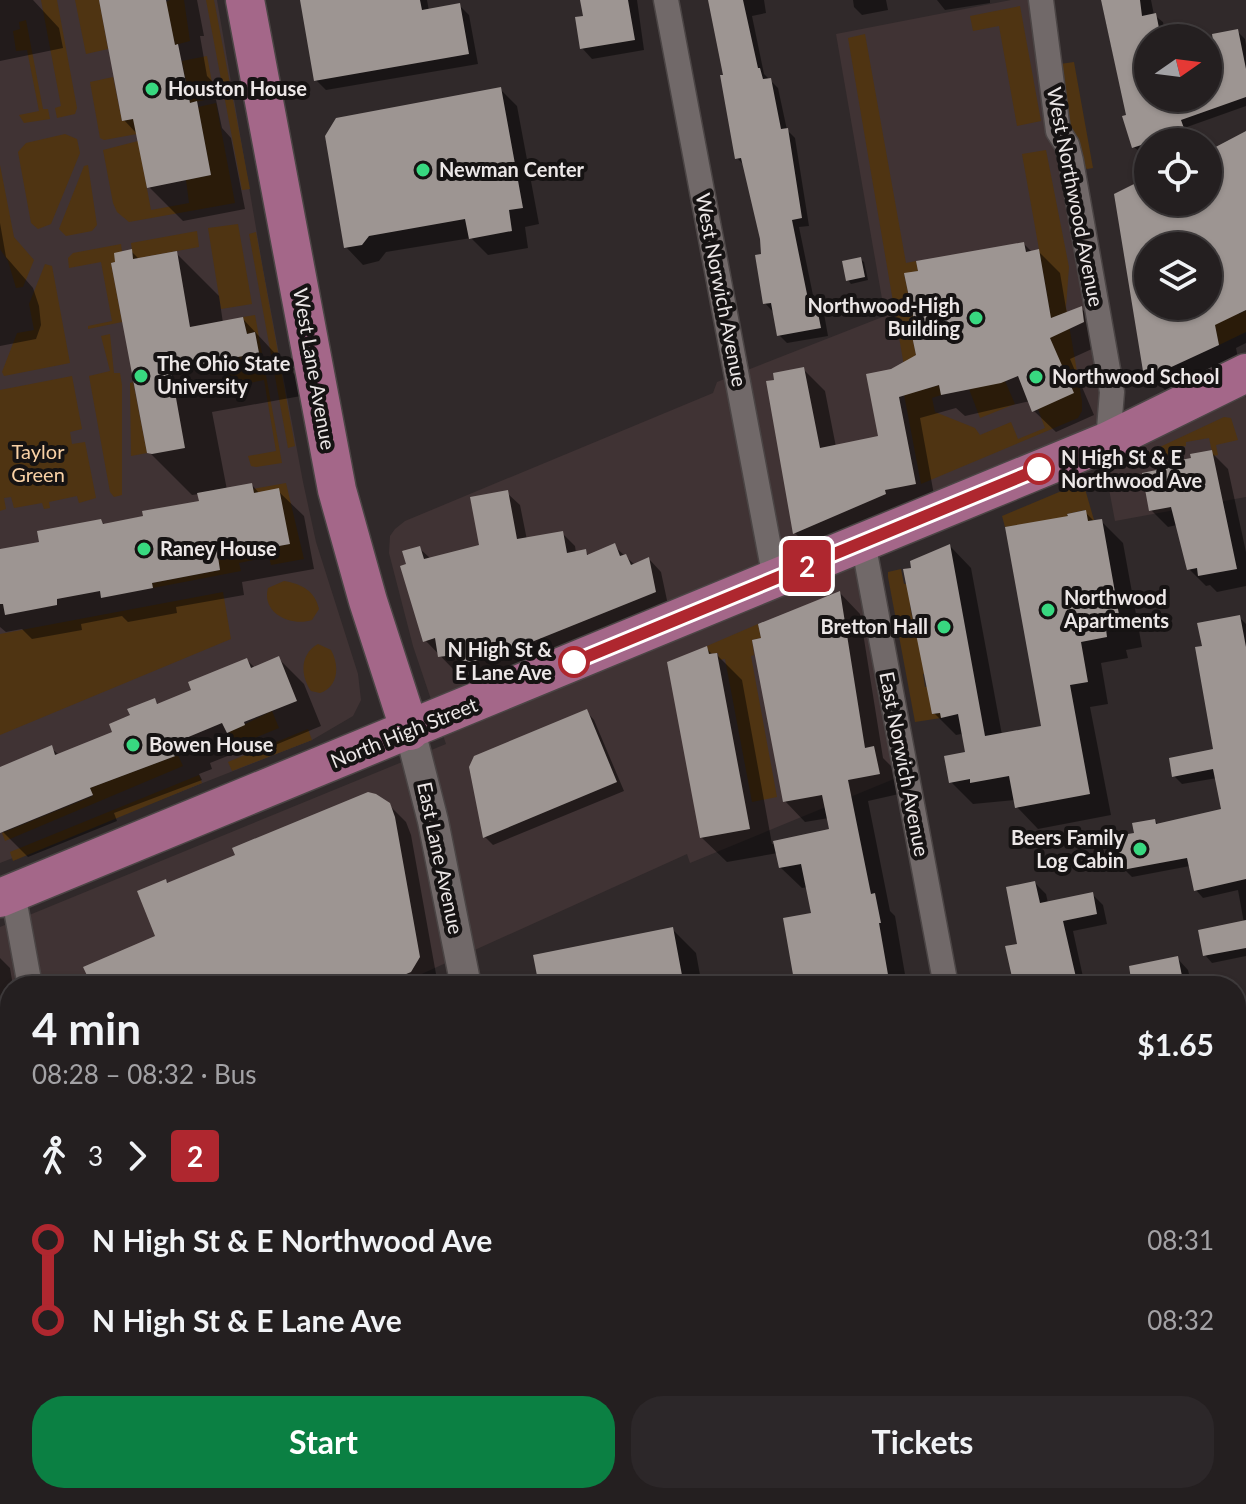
<!DOCTYPE html>
<meta charset="utf-8">
<style>
body{margin:0;font-family:Lato,sans-serif;background:#2c2729;color:#f1f3f6;height:100vh;display:flex;flex-direction:column;font-size:30px;white-space:nowrap}
*{box-sizing:border-box;margin:0}
p{font-size:26px;color:#a3a2a5}
.icon{flex:none;width:44px;height:44px;fill:none;stroke:currentColor;stroke-width:2;stroke-linecap:round;stroke-linejoin:round}
.map{position:relative;flex:1;overflow:hidden}
.sheet{position:absolute;left:0px;top:976px;width:1246px;height:528px;display:flex;flex-direction:column;background:#241f20;border-radius:32px 32px 0 0;box-shadow:0 2px 6px #0004,0 0 0 2px #413d3e}
.sheet>*{flex:none}
.badge{padding:0 16px;border-radius:6px;font-size:28px;line-height:52px}
.needle{width:52px;rotate:76deg}
.controls{position:absolute;left:1134px;top:24px;display:grid;gap:16px}
.controls a{display:grid;place-items:center;width:88px;height:88px;border-radius:50%;background:#241f20;box-shadow:0 2px 6px #0004,0 0 0 2px #413d3e;font-size:40px}
.map>.badge{position:absolute;translate:-50% -50%;box-shadow:0 0 0 4px #fff}
.legs{display:flex;align-items:center;gap:12px;height:88px;padding:0 32px;font-size:26px}
.legs p{margin-inline-start:auto}
.head{display:flex;align-items:center;justify-content:space-between;height:136px;padding:0 32px}
h1{font-size:44px;font-weight:700;line-height:60px}
.button{display:flex;gap:16px;margin-top:auto;padding:16px 32px}
.button a{flex:1;height:92px;border-radius:32px;background:#0b8043;color:#fff;font-size:32px;font-weight:700;line-height:92px;text-align:center}
.button a+a{background:#2c2729;color:#f1f3f6}
ul{padding:0 32px;list-style:none}
li{display:flex;align-items:center;gap:28px;height:80px;font-size:30px}
li i{display:grid;place-items:center;width:12px;height:100%;margin:0 10px;background:currentColor}
li i::after{content:'';width:20px;height:20px;margin:-10px;border:6px solid;border-radius:50%;background:#241f20}
li p{margin-inline-start:auto}
li:first-child i{background:linear-gradient(#0000 50%,currentColor 0)}
li:last-child i{background:linear-gradient(currentColor 50%,#0000 0)}
.map>svg:first-child{display:block}
</style>
<div class="map">
<svg width="1246" height="1504" viewBox="0 0 1246 1504">
<rect width="100%" height="100%" fill="#30292a"/>
<path fill="#403334" d="M0,0H217L263,269L303,482L316,542L358,674L361,700L353,716L312,740L0,863Z
M1011,0H1041L1108,440L1242,375L1246,398V497L1115,521L1106,473L1108,442L863,542L906,774L690,863L687,854L395,986H10V1384L0,1385V927L446,744L413,646L389,553L390,536L395,529L405,521L713,393L717,382L885,316L836,34Z"/>
<path fill="#4f3412" d="M41,0H57L77,108L75,114L57,118L55,108L61,106Z
M75,0H99L108,49L86,54Z
M170,0H184L190,41L175,45L166,2Z
M206,0H214L250,189L242,190Z
M1020,6L1041,121L1017,126L999,26L973,31L970,16Z
M26,20L43,109H48L50,119L24,123L19,115L39,111L27,50L16,51L13,31L20,29L19,22Z
M865,34L906,263L916,261L918,271L904,274L916,330L911,332L916,355L909,360L926,389L939,385L941,395L932,398L935,412L975,428L980,435L1011,422L1018,439L1045,428L1038,409L1050,338L1065,313L1038,323L1050,311L1022,154L1046,150L1069,267L1066,307L1082,401V411L1078,418L921,484L899,368L904,366L848,38Z
M207,56L215,98L190,103L182,61Z
M1074,62L1093,168L1087,169C1060,152 1062,92 1060,64Z
M113,77L122,121L138,118L137,134L104,140L100,138L90,82Z
M216,103L235,203L129,222L117,212L113,203L103,150L138,141L151,210L189,203L186,180L211,175L198,107Z
M65,134L77,139L80,153L51,224L38,229L31,223L18,152L26,143Z
M0,165L14,237L34,260L23,287L16,288L8,261L0,249Z
M88,165L97,225L92,231L66,236L59,229L84,166Z
M238,224L252,304L221,309L208,228Z
M197,231L199,247L133,259L131,243Z
M256,232L295,446L288,448L249,234Z
M121,244L122,252L116,262L111,263L122,322L88,329V326L112,321L101,262L69,268L68,258L73,253Z
M45,264L52,266L70,363L4,376L2,372L17,333L34,330L29,304Z
M1233,302L1239,314L1246,310V332L1219,345L1212,312Z
M255,315L282,463L256,467L251,466L248,456L276,451L264,380L220,389L219,382L225,380L222,360L259,353L255,332L247,334L243,317Z
M110,334L114,373H120L122,385V495L114,497L110,492L89,376L110,371L101,336Z
M72,376L82,429L70,432L72,444L85,442L96,498L79,503L77,496L49,502L50,508L44,509L42,503L14,508L11,497L4,498L6,509L0,511V390Z
M1005,381L1015,404L980,418L969,389Z
M133,382L147,453L131,456L130,383Z
M1224,417L1231,418L1238,440L1216,445L1218,455L1213,456L1209,438L1186,442V446L1168,449L1169,456L1152,459L1147,453Z
M1083,482L1094,520L1088,521L1085,510L1067,514L1068,517L1005,527L1002,516Z
M286,483L304,559L271,565L269,557L239,563L241,571L153,588L152,583L220,570L218,557L289,544L279,489L254,493L253,489Z
M901,569L904,584L913,583L910,606L913,621L920,620C915,641 921,653 930,673L923,674L925,687L934,685L932,714L940,713L941,718L915,722L888,577V572Z
M284,581C302,584 315,591 319,609L312,620C291,627 261,613 268,588Z
M223,592L231,639L0,735V634Z
M758,624L761,638L752,640L754,655L751,656L777,797L752,802L725,659L719,660L718,653L709,654L707,646Z
M318,644L331,650C340,666 338,687 320,693L311,691C300,675 300,654 318,644Z
M272,711L279,728L235,746L229,732Z
M308,729L312,740L232,771L228,762Z
M178,755L183,766L5,841L2,833L93,796L90,788Z
M199,775L202,783L13,861L10,852Z"/>
<path fill="#0007" fill-rule="evenodd" d="M0,0H33L59,28L63,48L0,61Z
M101,0H197L204,36H200L207,76L212,81L222,128L231,138L245,209L183,221L149,187L138,135L124,120Z
M301,0H427L429,11L459,5L469,15L478,64L326,90L316,80Z
M582,0H637L644,50L592,59L582,48L585,17Z
M709,0H764L766,13L752,16L764,74L778,88L787,130L795,138L809,226L799,227L814,300L823,308L828,336L787,343L779,335L773,312L765,303L762,239L745,166L737,158L726,76Z
M853,0H886L888,10L862,15L854,7Z
M937,0H990V3L945,10Z
M1101,0H1151L1154,15L1163,22L1166,38H1148V98H1208V88L1223,83L1238,32L1245,39L1246,45V106L1187,127L1191,138L1178,142H1148V152L1142,154L1134,147Z
M500,89L517,106L539,224L525,227L528,248L488,255L471,238L386,252L379,261L363,265L346,247Z
M1246,133V343L1236,348L1240,368L1168,393L1145,370L1148,180V202H1208V153ZM1148,246H1208V306H1148Z
M0,223L6,257L33,288L39,306L41,325L36,339L0,346Z
M1024,244L1032,252L1038,251L1060,273L1067,314L1081,308L1103,330L1105,343L1070,359L1094,415L1056,432L1034,411L1030,401L965,416L956,408L920,418L936,506L816,555L795,533L804,370L825,391L836,447L880,438L891,371L918,356Z
M131,251L140,260L176,253L219,296L223,323L243,319L297,377L301,396L212,412L227,490L252,485L260,494L278,491L304,516L314,569L242,582L244,595L176,607L177,613L128,622L122,616L81,624L82,630L32,639L22,629L6,632L0,627V552L42,544L101,521L105,525L201,503L199,494L192,495L149,452Z
M860,259L864,262L868,280L851,284L848,280Z
M1211,452L1228,469L1246,552V586L1217,592L1210,585L1206,586L1189,569L1177,525L1168,527L1151,510L1173,469Z
M507,493L520,505L527,540L562,533L575,546L576,553L585,552L590,556L614,546L635,565L649,559L661,572L668,605L503,671L480,674L453,669L425,640L408,566L419,548L431,559L482,546Z
M1085,512L1095,522L1101,521L1123,543L1142,647L1126,650L1128,658L1101,663L1108,704L1090,707L1111,815L1038,829L1017,807L1015,800L973,804L951,782L967,754L964,738L961,734L956,735L934,713L913,569L950,546L971,568L1002,735L1043,728L1070,518Z
M840,593L860,614L883,758L894,769L899,794L868,801L890,911L895,916L907,986H802L813,915L808,887L802,888L781,868L778,853L727,862L701,837L707,649L713,655H717L742,680L772,844L832,831L829,818L805,822L785,801L763,640Z
M1239,617L1246,624V956L1212,963L1205,955L1244,923L1238,890L1203,898L1196,890L1190,866L1132,877L1124,869L1136,834L1155,821L1159,825L1223,811L1217,778L1182,784L1174,776L1216,751L1204,648Z
M279,659L304,684L321,726L268,748L269,751L253,757L245,749L210,763L212,769L199,774L202,780L114,813L117,821L28,857L3,832L0,823V769L51,748L59,755L115,733L154,700L159,705L194,691L247,660L255,668Z
M586,711L594,720L624,791L493,845L485,837Z
M388,804L406,822L411,835L436,974L428,986H85L81,977L157,937L166,881L169,884Z
M1035,883L1046,894L1048,903L1092,894L1103,905L1107,924L1073,931L1085,986H1019L1020,945Z
M672,929L696,953L702,986H541Z
M0,958L10,968L13,986H10V1071L0,1073Z
M1177,958L1188,970L1192,986H1095L1133,979Z
M1246,1036V1148L1239,1140L1236,1127V1038Z
M10,1089V1382L0,1375V1091Z
M1236,1473L1240,1492L1236,1493Z
M33,1494H76L78,1504H35Z
M168,1494H214L216,1504H170Z
M416,1494H515L517,1504H418Z
M629,1494H691L693,1504H631Z
M784,1494H805L807,1504H786Z
M894,1494H999L1001,1504H895Z
M1100,1494H1138L1141,1504H1103Z"/>
<path fill="#9d9592" fill-rule="evenodd" d="M99,0H166L175,45L178,44L190,103L197,101L211,175L147,188L133,119L122,121Z
M300,0H420L422,10L460,3L469,54L314,81Z
M580,0H628L635,40L580,49L575,17L583,16Z
M708,0H743L758,68H760L763,79L771,78L781,129L788,128L802,218L792,220L808,299L815,298L821,328L777,336L771,303L763,304L755,255L761,254L760,239L741,158L735,159L720,75H723Z
M1101,0H1140L1142,16L1156,13L1161,38H1148V98H1208V86L1220,82L1212,34L1238,29L1246,69V97L1181,120L1185,131L1132,148L1122,116L1126,115Z
M501,87L523,208L509,210L512,231L469,239L465,219L369,236L362,245L344,248L325,136L336,118Z
M1246,131V310L1215,325L1219,345L1154,375L1143,371L1114,194L1148,177V202H1208V151ZM1148,246H1208V306H1148Z
M1024,242L1026,252L1039,249L1051,318L1082,306L1084,322L1050,338L1074,393L1032,412L1018,376L1001,383L941,395L939,385L899,397L916,484L885,490L886,494L793,534L766,381L774,380L773,373L804,367L820,448L878,436L866,374L891,369L916,355L911,331L916,330L904,273L918,271L916,261Z
M132,249L133,259L177,251L190,327L243,317L247,334L255,332L259,353L171,370L185,448L152,454L147,453L111,263L115,262L114,253Z
M861,257L865,277L846,281L842,261Z
M1212,450L1237,569L1198,576L1197,568L1187,570L1171,507L1149,511L1142,473L1171,467L1170,462L1191,458L1190,454Z
M252,483L254,493L279,488L290,544L218,557L220,570L152,583L153,588L101,598L100,591L57,599V605L5,615L3,604H0V549L39,542L37,531L101,519L103,524L143,516L142,511L199,501L197,493Z
M508,490L517,539L563,531L567,553L586,549L587,555L615,543L620,556L626,554L631,565L649,557L656,592L489,659L466,662L446,656L438,657L435,638L423,642L400,566L406,564L402,551L420,546L424,559L479,545L470,497Z
M1086,510L1088,521L1102,519L1121,626L1106,629L1107,637L1081,642L1088,682L1070,685L1090,794L1015,808L1009,776L970,783V779L949,783L944,756L965,752L958,714L941,718L940,713L932,714L903,569L911,568L910,561L950,544L985,736L1041,726L1005,527L1068,516L1067,514Z
M840,591L865,748L874,746L880,774L848,780L871,894L875,893L881,923H879L890,986H795L783,918L811,913L801,864L779,868L773,841L829,829L822,795L783,802L752,640L761,638L758,624Z
M1240,615L1246,647V879L1194,891L1187,858L1122,870L1116,836L1134,833L1132,823L1155,819L1156,824L1221,809L1213,769L1172,777L1169,758L1213,749L1195,647L1202,646L1197,623Z
M707,646L709,654L717,653L750,829L700,838L667,662Z
M279,656L297,701L244,722L245,725L227,733L222,723L186,738L188,744L176,749L178,755L90,788L93,795L0,833V767L52,745L55,755L112,732L109,724L130,715L127,709L155,698L157,704L191,690L188,682L247,658L251,668Z
M587,709L617,782L483,838L469,767L474,756Z
M368,792L376,794L390,803L395,817L420,957L411,972L378,986H92L83,967L155,936L137,891L166,879L167,883L235,855L232,848Z
M1035,881L1040,903L1093,892L1097,914L1063,921L1078,986H1014L1005,946L1017,944L1006,887Z
M1246,920V948L1203,956L1198,930Z
M673,927L684,986H539L533,955Z
M1178,956L1184,986H1132L1129,966Z"/>
<g fill="none" stroke-linecap="round" stroke-linejoin="round">
<defs>
<path id="minor" d="M666,0L775,579
M1041,0L1058,131L1067,145L1071,161L1112,392L1108,441
M863,542L946,986
M13,893L30,986
M0,1386L10,1384
M123,1494L125,1504
M1041,1494L1043,1504"/>
<path id="tertiary" d="M410,731L433,821L466,986
M560,1494L562,1504"/>
<path id="primary" d="M245,0L337,490L368,601L410,731
M0,898L1108,441L1246,373"/>
</defs>
<use href="#minor" stroke="#4b4545" stroke-width="27"/>
<use href="#tertiary" stroke="#4b4545" stroke-width="33"/>
<use href="#primary" stroke="#4b4545" stroke-width="41"/>
<use href="#minor" stroke="#716969" stroke-width="24"/>
<use href="#tertiary" stroke="#716969" stroke-width="30"/>
<use href="#primary" stroke="#a46789" stroke-width="38"/>
</g>
<g fill="none" stroke-linecap="round" stroke-linejoin="round">
<defs>
<path id="line-1" d="M574,662L1039,469"/>
</defs>
<use href="#line-1" stroke="#fff" stroke-width="18"/>
<use href="#line-1" stroke="#af272f" stroke-width="12"/>
</g>
<g fill="#38d880" stroke="#161313" stroke-width="3">
<circle cx="152" cy="89" r="8"/>
<circle cx="423" cy="170" r="8"/>
<circle cx="976" cy="318" r="8"/>
<circle cx="141" cy="376" r="8"/>
<circle cx="1036" cy="377" r="8"/>
<circle cx="144" cy="549" r="8"/>
<circle cx="1048" cy="610" r="8"/>
<circle cx="944" cy="627" r="8"/>
<circle cx="133" cy="745" r="8"/>
<circle cx="1140" cy="849" r="8"/>
</g>
<g fill="#fff" stroke="#af272f" stroke-width="4">
<circle cx="1039" cy="469" r="14"/>
<circle cx="574" cy="662" r="14"/>
</g>
<g text-anchor="middle" stroke-width="8" stroke-linejoin="round" paint-order="stroke">
<g font-size="20" font-weight="bold" fill="#ece7e7" stroke="#161313" text-anchor="start">
<text x="168" y="96">Houston House</text>
<text x="439" y="177">Newman Center</text>
<text x="960" y="313" text-anchor="end">Northwood-High<tspan x="960" dy="23">Building</tspan></text>
<text x="157" y="371">The Ohio State<tspan x="157" dy="23">University</tspan></text>
<text x="1052" y="384">Northwood School</text>
<text x="160" y="556">Raney House</text>
<text x="1064" y="605">Northwood<tspan x="1064" dy="23">Apartments</tspan></text>
<text x="928" y="634" text-anchor="end">Bretton Hall</text>
<text x="149" y="752">Bowen House</text>
<text x="1124" y="845" text-anchor="end">Beers Family<tspan x="1124" dy="23">Log Cabin</tspan></text>
</g>
<g font-size="20" fill="#ece7e7" stroke="#161313">
<text transform="translate(1075 197) rotate(79)" y="7">West Northwood Avenue</text>
<text transform="translate(721 290) rotate(79)" y="7">West Norwich Avenue</text>
<text transform="translate(314 369) rotate(80)" y="7">West Lane Avenue</text>
<text transform="translate(404 733) rotate(-22)" y="7">North High Street</text>
<text transform="translate(904 764) rotate(79)" y="7">East Norwich Avenue</text>
<text transform="translate(440 858) rotate(78)" y="7">East Lane Avenue</text>
</g>
<g font-size="20" fill="#f9d1a5" stroke="#161313">
<text x="38" y="459">Taylor<tspan x="38" dy="23">Green</tspan></text>
</g>
<g font-size="20" font-weight="bold" fill="#ece7e7" stroke="#161313" text-anchor="start">
<text x="1061" y="465">N High St &amp; E<tspan x="1061" dy="23">Northwood Ave</tspan></text>
<text x="552" y="657" text-anchor="end">N High St &amp;<tspan x="552" dy="23">E Lane Ave</tspan></text>
</g>
</g>
</svg>
<div class="controls">
<a><svg class="needle" viewBox="-14 -14 28 28"><path d="M0-13l5 13h-10z" fill="#e53935"/><path d="M0 13l5-13h-10z" fill="#a3a2a5"/></svg></a>
<a><svg class="icon" aria-label="locate" viewBox="0 0 24 24"><circle cx="12" cy="12" r="6"/><path d="M12 2v4M12 18v4M2 12h4M18 12h4"/></svg></a>
<a><svg class="icon" aria-label="layers" viewBox="0 0 24 24"><path d="M12 4l9 5-9 5-9-5zM3 14l9 5 9-5"/></svg></a>
</div>
<b class="badge" style="left:807px;top:566px;background:#af272f;color:#fff">2</b>
<section class="sheet">
<div class="head"><div><h1>4 min</h1><p>08:28 – 08:32 · Bus</p></div><b>$1.65</b></div>
<div class="legs"><svg class="icon" aria-label="walk" viewBox="0 0 24 24"><circle cx="13" cy="4" r="2"/><path d="M13 8l-2 6 4 7M11 14l-3 7M7 12l3-4h3l4 4"/></svg>3<svg class="icon" aria-label="forward" viewBox="0 0 24 24"><path d="M9 5l7 7-7 7"/></svg><b class="badge" style="background:#af272f;color:#fff">2</b></div>
<ul>
<li><i style="color:#af272f"></i><b>N High St &amp; E Northwood Ave</b><p>08:31</p></li>
<li><i style="color:#af272f"></i><b>N High St &amp; E Lane Ave</b><p>08:32</p></li>
</ul>
<div class="button"><a>Start</a><a>Tickets</a></div>
</section>
</div>
